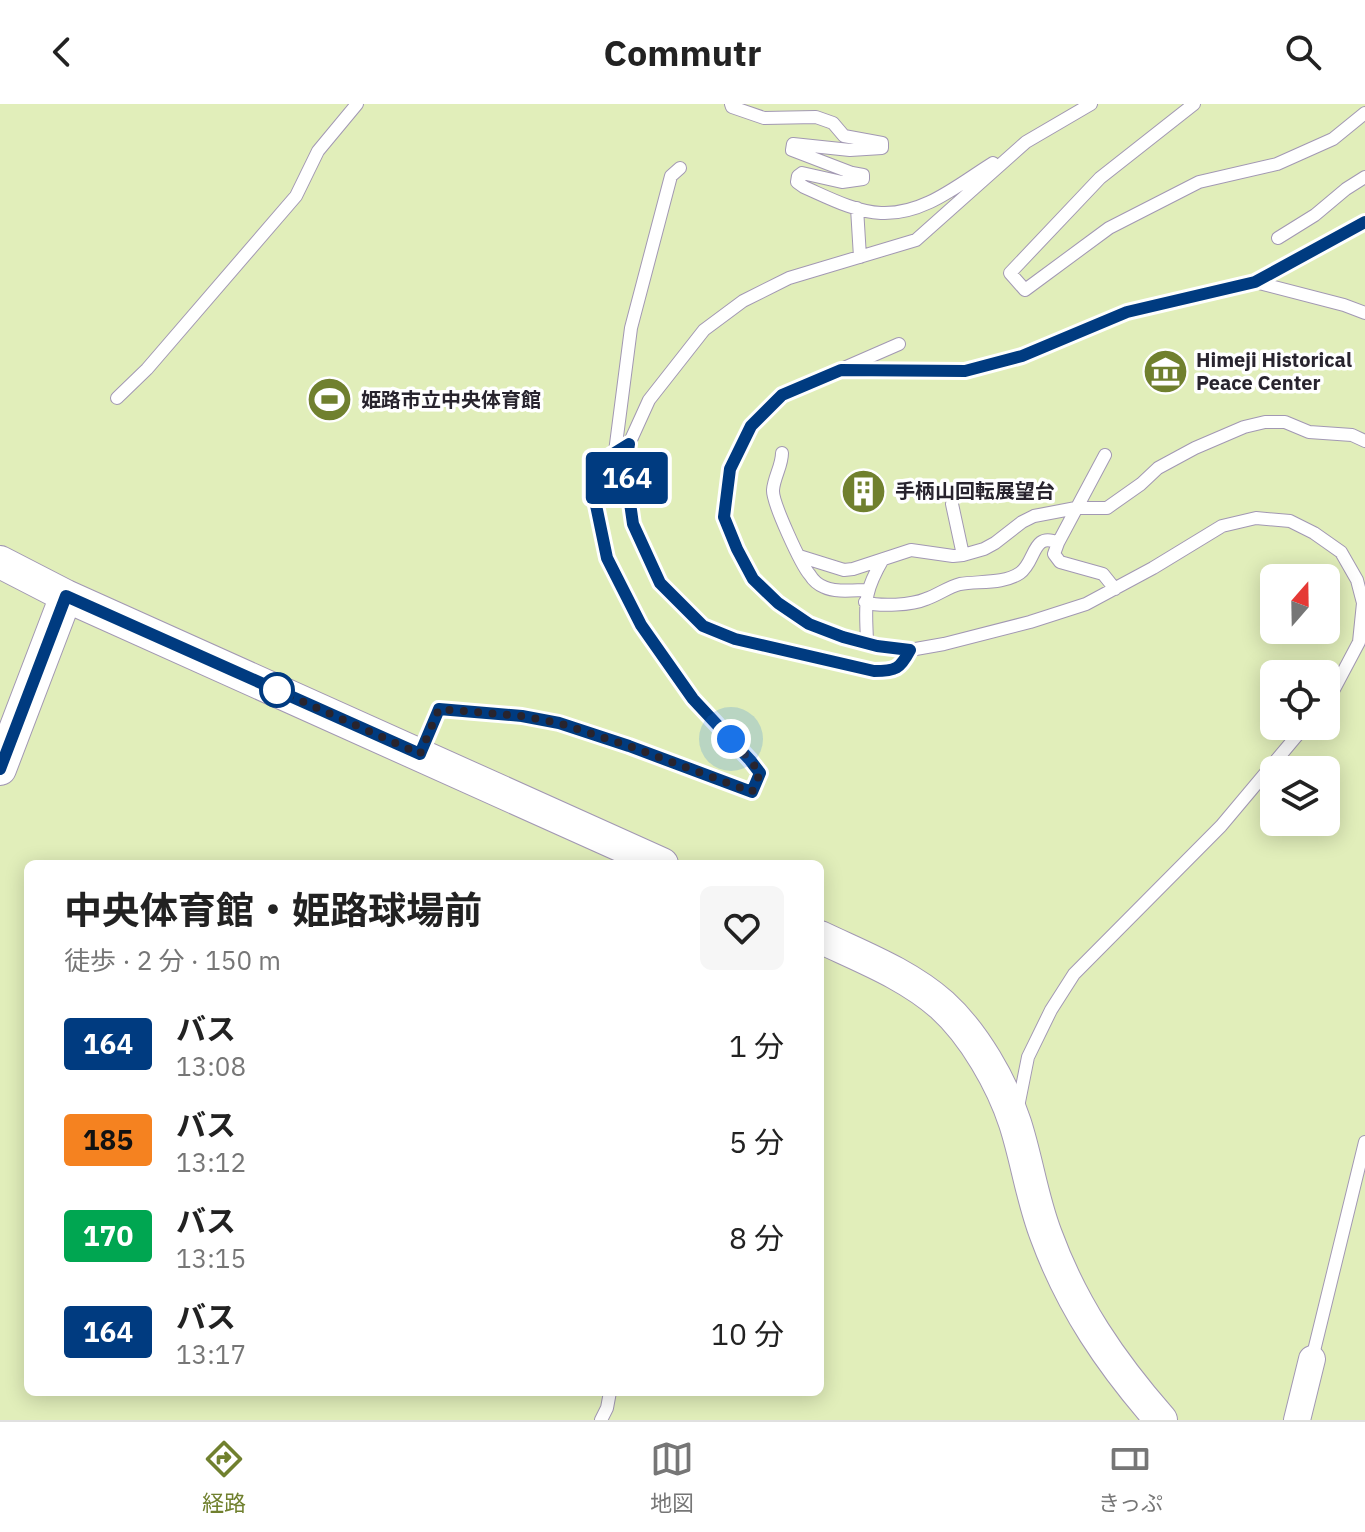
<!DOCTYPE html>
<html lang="ja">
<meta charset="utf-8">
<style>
body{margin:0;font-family:"IBM Plex Sans","Noto Sans JP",sans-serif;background:#f6f6f6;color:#222;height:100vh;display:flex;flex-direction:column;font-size:30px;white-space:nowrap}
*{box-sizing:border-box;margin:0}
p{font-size:26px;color:#767676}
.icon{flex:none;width:44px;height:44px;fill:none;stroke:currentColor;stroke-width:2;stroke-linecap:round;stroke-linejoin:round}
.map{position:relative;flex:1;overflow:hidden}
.panel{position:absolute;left:24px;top:756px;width:800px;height:536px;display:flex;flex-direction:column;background:#fff;border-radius:12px;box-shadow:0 4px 20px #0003}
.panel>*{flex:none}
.badge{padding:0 16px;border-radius:6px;font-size:28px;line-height:52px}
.needle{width:52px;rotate:20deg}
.tools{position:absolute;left:1260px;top:460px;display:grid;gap:16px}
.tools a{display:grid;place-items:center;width:80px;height:80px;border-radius:12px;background:#fff;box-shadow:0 4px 20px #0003;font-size:40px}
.you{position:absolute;width:40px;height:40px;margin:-20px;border:6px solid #fff;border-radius:50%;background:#1a73e8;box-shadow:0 0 0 12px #1a73e833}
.map>.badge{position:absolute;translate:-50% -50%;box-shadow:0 0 0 4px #fff}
.round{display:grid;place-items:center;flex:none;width:84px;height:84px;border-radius:12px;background:#f6f6f6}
.headline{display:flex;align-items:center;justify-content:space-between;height:136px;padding:0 40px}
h1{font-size:38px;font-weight:700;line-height:60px}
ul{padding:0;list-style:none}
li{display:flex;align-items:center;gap:24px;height:96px;padding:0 40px}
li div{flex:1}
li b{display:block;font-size:30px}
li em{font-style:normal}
li .badge{min-width:88px;font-weight:700;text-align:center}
header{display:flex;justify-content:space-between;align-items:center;height:104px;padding:0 40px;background:#fff;font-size:36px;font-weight:700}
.tab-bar{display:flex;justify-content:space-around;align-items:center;height:112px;border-top:2px solid #e0e0e0;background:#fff;font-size:22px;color:#767676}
.tab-bar a{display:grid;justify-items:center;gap:4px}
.tab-bar .selected{color:#70802e}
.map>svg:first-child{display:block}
</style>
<header><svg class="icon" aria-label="back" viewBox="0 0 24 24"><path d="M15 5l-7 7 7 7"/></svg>Commutr<svg class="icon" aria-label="search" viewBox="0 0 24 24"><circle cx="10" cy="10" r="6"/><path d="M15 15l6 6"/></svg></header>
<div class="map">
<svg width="1365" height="1316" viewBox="0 0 1365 1316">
<rect width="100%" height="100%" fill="#faf8fd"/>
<path fill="#e1eeba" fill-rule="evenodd" d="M0,0H1365V1316H0ZM1274,474H1326V526H1274ZM1274,570H1326V622H1274ZM1274,666H1326V718H1274ZM28,760H820V1288H28Z"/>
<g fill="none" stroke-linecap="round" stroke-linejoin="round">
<defs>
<path id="service" d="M731,0L732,3L764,14L816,13L833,19L844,32L882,39V44L850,46L793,40L792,46L852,69L863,71V75L842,78L802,69L798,72L797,78L804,83C827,93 855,108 881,109C924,111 959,80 993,59
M1194,0L1100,74L1010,169L1025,186L1109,124L1199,78L1277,60L1333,35L1365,9
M857,104L860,153
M1278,134L1315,111L1346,85L1365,73
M1255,178L1365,118
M899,240L782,291L751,322L730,365L724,413L737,445L753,475L778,499L809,520L843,533L877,542L910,546L944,540L1030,518L1086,500L1153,464L1222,422L1256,414L1290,417L1314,429L1341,448L1357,476L1363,499L1359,538L1332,589L1326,596
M844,266L965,267L1022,252L1127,208L1255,178L1344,201L1365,209
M117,294L147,265L296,92L318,47L357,0
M615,348L631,224L671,72L680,64
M782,349C782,362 774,373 773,386C772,398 801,461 810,471C813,476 819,481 824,483C836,489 855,486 868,486
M1105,351L1058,439L1054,450L1060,458L1103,470L1115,485
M952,400L963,451
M799,452L844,466L853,465L911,446L953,452L963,451L984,445L995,439L1022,418L1034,412L1076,404H1107L1141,380L1158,364L1195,344L1244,323L1265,318H1285L1309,328L1352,331L1365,337
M865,498C880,503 912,501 926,495C938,491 948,483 960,480C979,477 1004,480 1020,469C1036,458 1032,427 1058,439
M867,539C866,499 862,491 883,455
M910,546C900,566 896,567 874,567L735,535L703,522L660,479L633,420L625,364L629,340L649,296L704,226L743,197L789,174L916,136L1026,38L1091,0
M420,650L439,605L522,612L559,619L629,642L752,688L760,669L750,656L693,595L641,521L607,454L592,382L608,353L629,340
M1018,1003L1028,953L1051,906L1074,870L1221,722L1305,622
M1312,1255L1365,1038
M601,1316L607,1304L610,1288"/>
<path id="minor" d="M1297,1316L1312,1255"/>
<path id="tertiary" d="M0,458L66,492L662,760
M0,665L66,492
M820,833C862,853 907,870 942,901C974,930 1002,979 1015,1019C1027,1056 1032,1095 1046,1131C1072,1202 1111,1259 1161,1316"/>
</defs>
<use href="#service" stroke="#a298b3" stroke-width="14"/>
<use href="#minor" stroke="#a298b3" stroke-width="28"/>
<use href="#tertiary" stroke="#a298b3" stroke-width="34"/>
<use href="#service" stroke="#fff" stroke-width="12"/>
<use href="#minor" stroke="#fff" stroke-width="26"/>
<use href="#tertiary" stroke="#fff" stroke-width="32"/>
</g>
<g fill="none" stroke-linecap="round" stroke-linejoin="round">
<defs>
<path id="line" d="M0,665L66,492L420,650L439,605L522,612L559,619L629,642L752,688L760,669L750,656L693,595L641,521L607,454L592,382L608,353L629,340L625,364L633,420L660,479L703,522L735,535L874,567C896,567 900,565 910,546L877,542L843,533L809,520L778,499L753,475L737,445L724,413L730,365L751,322L782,291L841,266L965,267L1022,252L1127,208L1255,178L1365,118"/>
</defs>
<use href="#line" stroke="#fff" stroke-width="18"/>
<use href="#line" stroke="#003b80" stroke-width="12"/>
<path stroke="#28242e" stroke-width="8" stroke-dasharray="0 14.4" d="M277,586L420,650L439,605L522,612L559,619L629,642L752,688L760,669L750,656L731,635"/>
</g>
<defs>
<symbol id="museum-disc" viewBox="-11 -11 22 22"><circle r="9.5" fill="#70802e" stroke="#fff"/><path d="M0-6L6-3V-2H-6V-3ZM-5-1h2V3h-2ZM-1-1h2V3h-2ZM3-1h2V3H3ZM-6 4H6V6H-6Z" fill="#fff"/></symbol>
<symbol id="stadium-disc" viewBox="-11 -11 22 22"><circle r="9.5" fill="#70802e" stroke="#fff"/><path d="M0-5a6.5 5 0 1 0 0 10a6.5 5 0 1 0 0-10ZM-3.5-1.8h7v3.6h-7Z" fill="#fff"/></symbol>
<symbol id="building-disc" viewBox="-11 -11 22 22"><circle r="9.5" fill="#70802e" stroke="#fff"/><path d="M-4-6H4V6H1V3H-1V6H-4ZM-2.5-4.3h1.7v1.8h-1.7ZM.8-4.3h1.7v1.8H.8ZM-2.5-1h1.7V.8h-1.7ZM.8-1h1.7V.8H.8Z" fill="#fff"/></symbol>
</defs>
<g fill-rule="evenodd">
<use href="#museum-disc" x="1140" y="242" width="51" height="51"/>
<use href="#stadium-disc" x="304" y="270" width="51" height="51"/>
<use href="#building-disc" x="838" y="362" width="51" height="51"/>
</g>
<circle fill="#fff" stroke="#003b80" stroke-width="4" cx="277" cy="586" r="16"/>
<g text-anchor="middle" stroke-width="7" stroke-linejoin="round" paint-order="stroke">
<g font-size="20" font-weight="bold" fill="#28242e" stroke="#fff" text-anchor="start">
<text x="1196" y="263">Himeji Historical<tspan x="1196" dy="23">Peace Center</tspan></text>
<text x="361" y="303">姫路市立中央体育館</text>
<text x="895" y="394">手柄山回転展望台</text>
</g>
</g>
</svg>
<div class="tools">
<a><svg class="needle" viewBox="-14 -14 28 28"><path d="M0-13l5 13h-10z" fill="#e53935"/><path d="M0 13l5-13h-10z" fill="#767676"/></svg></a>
<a><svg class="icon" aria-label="locate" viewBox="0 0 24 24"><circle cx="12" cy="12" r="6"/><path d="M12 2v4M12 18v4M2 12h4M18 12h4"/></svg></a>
<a><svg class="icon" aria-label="layers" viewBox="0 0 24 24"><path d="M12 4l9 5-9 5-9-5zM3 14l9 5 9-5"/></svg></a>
</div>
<div class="you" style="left:731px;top:635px"></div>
<b class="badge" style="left:627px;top:374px;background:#003b80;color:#fff">164</b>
<section class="panel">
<div class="headline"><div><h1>中央体育館・姫路球場前</h1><p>徒歩 · 2 分 · 150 m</p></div><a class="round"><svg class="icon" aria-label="heart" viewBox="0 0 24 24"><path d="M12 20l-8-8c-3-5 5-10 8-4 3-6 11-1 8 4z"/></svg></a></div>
<ul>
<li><span class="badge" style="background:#003b80;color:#fff">164</span><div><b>バス</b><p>13:08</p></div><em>1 分</em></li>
<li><span class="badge" style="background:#f58220;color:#111">185</span><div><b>バス</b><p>13:12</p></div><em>5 分</em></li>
<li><span class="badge" style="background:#00a651;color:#fff">170</span><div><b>バス</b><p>13:15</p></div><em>8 分</em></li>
<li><span class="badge" style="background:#003b80;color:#fff">164</span><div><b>バス</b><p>13:17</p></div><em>10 分</em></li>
</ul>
</section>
</div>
<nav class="tab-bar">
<a class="selected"><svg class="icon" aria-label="directions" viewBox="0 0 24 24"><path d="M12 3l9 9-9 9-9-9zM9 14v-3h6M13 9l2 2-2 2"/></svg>経路</a>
<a><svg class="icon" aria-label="map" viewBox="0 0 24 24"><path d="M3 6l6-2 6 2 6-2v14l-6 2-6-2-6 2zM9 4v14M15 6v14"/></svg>地図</a>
<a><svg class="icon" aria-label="tickets" viewBox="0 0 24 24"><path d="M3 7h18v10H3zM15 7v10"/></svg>きっぷ</a>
</nav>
